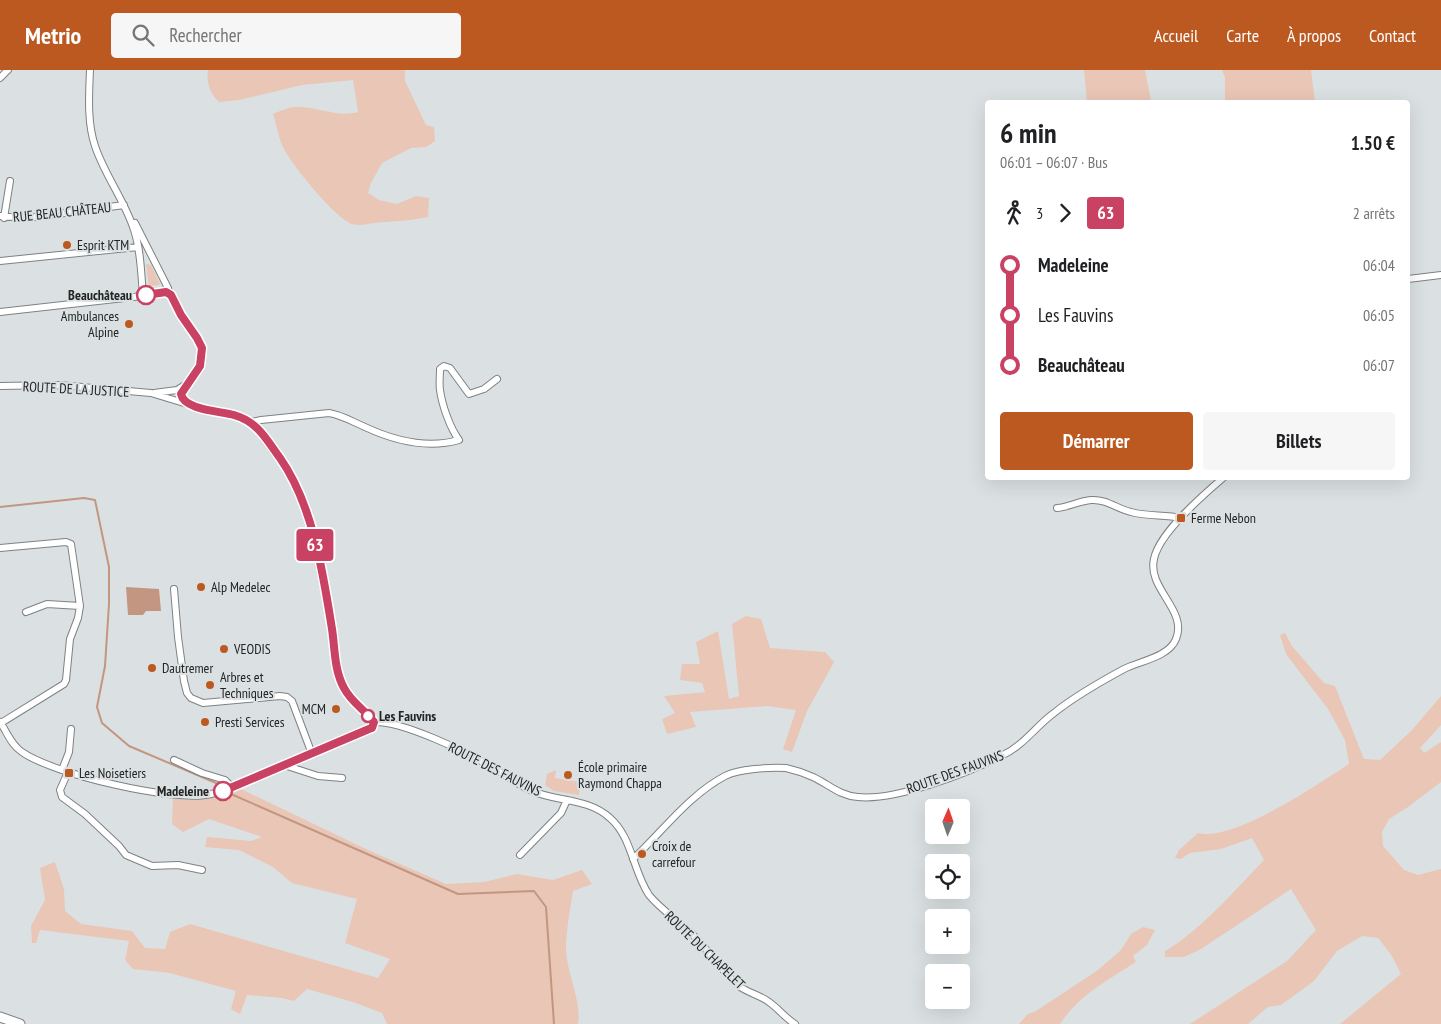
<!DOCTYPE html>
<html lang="fr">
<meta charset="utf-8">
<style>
body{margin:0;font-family:"PT Sans Narrow",sans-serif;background:#f6f6f6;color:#202124;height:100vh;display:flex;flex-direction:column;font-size:19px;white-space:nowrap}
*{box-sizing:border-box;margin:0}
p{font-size:16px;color:#757577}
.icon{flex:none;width:28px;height:28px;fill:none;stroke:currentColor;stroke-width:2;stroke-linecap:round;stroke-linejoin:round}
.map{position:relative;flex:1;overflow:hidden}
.sheet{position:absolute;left:985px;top:30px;width:425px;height:380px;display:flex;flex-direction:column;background:#fff;border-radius:5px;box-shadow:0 5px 20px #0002}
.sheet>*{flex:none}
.badge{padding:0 10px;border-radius:4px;font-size:18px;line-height:32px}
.needle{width:32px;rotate:2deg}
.controls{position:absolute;left:925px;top:729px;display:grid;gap:10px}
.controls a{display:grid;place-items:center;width:45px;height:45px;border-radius:5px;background:#fff;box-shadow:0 5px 20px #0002;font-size:25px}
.map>.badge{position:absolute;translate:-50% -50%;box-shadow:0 0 0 2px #fff}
.legs{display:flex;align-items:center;gap:8px;height:55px;padding:0 15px;font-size:16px}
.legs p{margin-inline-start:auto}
.head{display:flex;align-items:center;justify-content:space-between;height:85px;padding:0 15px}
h1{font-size:28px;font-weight:700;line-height:38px}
.primary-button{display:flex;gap:10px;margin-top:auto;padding:10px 15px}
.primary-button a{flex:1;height:58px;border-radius:5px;background:#bc5921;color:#fff;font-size:20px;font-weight:700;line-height:58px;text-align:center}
.primary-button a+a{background:#f6f6f6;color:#202124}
ul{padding:0 15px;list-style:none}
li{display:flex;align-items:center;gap:18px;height:50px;font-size:19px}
li i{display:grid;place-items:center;width:8px;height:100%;margin:0 6px;background:currentColor}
li i::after{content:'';width:12px;height:12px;margin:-6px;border:4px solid;border-radius:50%;background:#fff}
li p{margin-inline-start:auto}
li:first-child i{background:linear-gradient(#0000 50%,currentColor 0)}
li:last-child i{background:linear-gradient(currentColor 50%,#0000 0)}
header{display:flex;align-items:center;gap:30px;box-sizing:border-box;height:70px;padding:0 25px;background:#bc5921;color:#fff}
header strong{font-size:24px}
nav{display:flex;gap:28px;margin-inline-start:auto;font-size:18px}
.search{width:350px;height:45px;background:#f6f6f6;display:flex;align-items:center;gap:12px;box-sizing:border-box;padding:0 18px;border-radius:5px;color:#757577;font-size:19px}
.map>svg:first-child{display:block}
</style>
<header>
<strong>Metrio</strong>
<div class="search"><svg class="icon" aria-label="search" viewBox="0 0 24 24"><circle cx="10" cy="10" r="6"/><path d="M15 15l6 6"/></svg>Rechercher</div>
<nav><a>Accueil</a><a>Carte</a><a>À propos</a><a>Contact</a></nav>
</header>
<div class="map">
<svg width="1441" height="954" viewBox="0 0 1441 954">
<rect width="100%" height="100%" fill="#dbe1e2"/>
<path fill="#e9c6b6" d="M208,0H405V11L426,55L434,57L435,71L426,77L411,78L382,93L371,113L368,123L379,130L397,134L416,126L429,128L428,147C410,151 393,151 374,153C366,154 360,156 352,154C336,149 290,93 283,77C278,67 277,55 273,44C280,41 289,37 296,37C317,36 338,48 358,42L353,10L302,15L239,30L219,32C210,24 206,12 208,0Z
M1084,0H1145L1151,31L1149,32H1087Z
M1222,0H1311L1315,32H1225V7Z
M146,194L151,195L160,214L159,215L149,216Z
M746,546L761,549L770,578L825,582L834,592L807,641L792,682L783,679L796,640L767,636L690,642L696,657L667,664L662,649L675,643L664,626L705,622L702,613L680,610L682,594H700L696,572L718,561L729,629L739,626L732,554Z
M1285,563L1292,576L1324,613L1335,616L1364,689L1380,690L1412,660L1441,626V655L1420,678L1424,683L1441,672V712L1408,737L1389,749L1382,762L1383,776L1404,800L1418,805L1441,799V954H1340L1401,904L1392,886L1378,868L1362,866L1337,881L1314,911L1281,935L1268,937L1248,954H1190L1287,891L1316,860L1291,819L1201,879L1184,887H1165V881C1199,862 1236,819 1264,790L1252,768L1221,779L1190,783L1181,789L1175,788L1179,780L1198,763C1234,772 1318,714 1349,694L1345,670L1328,639L1286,584L1280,565Z
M556,700L555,708L580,712L579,725L554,721L545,715L547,704Z
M239,718L368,780L446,814L484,812L517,804L553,810L582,800L592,814L573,821C570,840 566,861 566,880C567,904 582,932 578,954H387L382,943L353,932L307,919L294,931L282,928L247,925L240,944L231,939L236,921L170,903L133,899L125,890L129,871L40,860L36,873H32L31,856L45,830L40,798L55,792L64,819L65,841L81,854L132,861L145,878L165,879L170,862L190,854L378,908L390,889L345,873L357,829L292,813L273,797L239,780L205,777L207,767L251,771L262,767L209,749L183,762L172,754L173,728C200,732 214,729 239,718Z
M1143,857L1155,860L1147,875L1133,886L1136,892C1108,910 1078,926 1060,954H1019L1028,944L1036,941L1098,900L1121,880L1131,864Z"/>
<path fill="#c39681" d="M126,517L159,519L161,541H146L143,545H128Z"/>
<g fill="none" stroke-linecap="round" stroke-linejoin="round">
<path stroke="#c39681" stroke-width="2" d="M0,437L84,428L95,430L109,497V534L105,596L97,637L102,653L129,676L216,713
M231,724L458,824L534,821L546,837L554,954"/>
<defs>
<path id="minor" d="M90,0C89,25 87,52 95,76C105,106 125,131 134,160C141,180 141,204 143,225
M0,8L8,0
M0,146L28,148L124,135
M4,148L10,111
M135,153L168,218L169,223L174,228L181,245L197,268L202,278L200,296L181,324
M0,191L138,177
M1408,209L1441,205
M0,242L169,223
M0,316L59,315L151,323L197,337L236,345L252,352L288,401L306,442L315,474L328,538L340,610L351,629L374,652
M154,323L177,320L185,315
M252,352L261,350L329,343C342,345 353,352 365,357C395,371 427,379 459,370C450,358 442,335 440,320C439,313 440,306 440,299L444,296L450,298L469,324L484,319L497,309
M1057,438C1069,437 1079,431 1091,430C1107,429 1117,439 1131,442C1148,447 1165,444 1181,448
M0,478L66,472L71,474L80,536L78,548L70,569L66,610L64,614L1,653
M174,519L178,567L184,611L187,623L191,628L203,633L280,626L287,627L292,631L312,684
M26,542L47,534L80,536
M0,652C7,662 11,675 22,682C53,704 175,733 211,724C232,719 252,709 271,700C304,687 336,673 369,659L372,658L374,652
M374,652C403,651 467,682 493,698C506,705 518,715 532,721C557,732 589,728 610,748C632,767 633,801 649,825C661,840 678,850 691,863C708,879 722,902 739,916C748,923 760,925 769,932C779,939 784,947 795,954
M174,690L202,703L225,710L232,717
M284,695L318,706L342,708
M62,700L69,682L71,659
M68,702L60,720L62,727L85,744L119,776L126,785L152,796L178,795L202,800
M520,785L561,743L567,730
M633,789C662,762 689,725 725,706C738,699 770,697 786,698C795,700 804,703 813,707C828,714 840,726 858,727C896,731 968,703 1003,685C1024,675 1036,656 1054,643C1075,626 1100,612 1124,599C1140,591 1169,587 1176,569C1188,540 1147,519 1154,489C1159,463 1203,425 1223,408"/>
<path id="tertiary" d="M0,947L20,954"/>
</defs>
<use href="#minor" stroke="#7d8283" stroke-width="8"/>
<use href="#tertiary" stroke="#7d8283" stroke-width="11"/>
<use href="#minor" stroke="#fff" stroke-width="6"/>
<use href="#tertiary" stroke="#fff" stroke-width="9"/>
</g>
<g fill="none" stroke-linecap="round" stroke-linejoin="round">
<defs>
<path id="line-1" d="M146,225L166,222L171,225L181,245L197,268L202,278L200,296L181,324C184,340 220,341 234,345C258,352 266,369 280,388C313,435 323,503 332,559C335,578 334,600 344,618C351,632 365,640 374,652L372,658L369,659L223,721"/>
</defs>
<use href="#line-1" stroke="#fff" stroke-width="11"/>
<use href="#line-1" stroke="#c94163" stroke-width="8"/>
</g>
<g fill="#bc5921" stroke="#dbe1e2" stroke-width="2">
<circle cx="67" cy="175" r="5"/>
<circle cx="129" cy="254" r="5"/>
<rect x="1176" y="443" width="10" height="10" rx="2.5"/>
<circle cx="201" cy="517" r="5"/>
<circle cx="224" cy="579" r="5"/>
<circle cx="152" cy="598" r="5"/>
<circle cx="210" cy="615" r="5"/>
<circle cx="336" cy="639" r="5"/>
<circle cx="205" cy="652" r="5"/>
<rect x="64" y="698" width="10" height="10" rx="2.5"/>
<circle cx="568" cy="705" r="5"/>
<circle cx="642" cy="784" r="5"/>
</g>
<g fill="#fff" stroke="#c94163" stroke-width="2.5">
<circle cx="146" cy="225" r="9"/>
<circle cx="368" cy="646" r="6"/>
<circle cx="223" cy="721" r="9"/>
</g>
<g text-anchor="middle" stroke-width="4" stroke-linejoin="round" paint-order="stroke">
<g font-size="14" fill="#232525" stroke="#dbe1e2">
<text transform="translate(62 142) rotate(-6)" y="5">RUE BEAU CHÂTEAU</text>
<text transform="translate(76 319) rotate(3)" y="5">ROUTE DE LA JUSTICE</text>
<text transform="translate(495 699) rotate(27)" y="5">ROUTE DES FAUVINS</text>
<text transform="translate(955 702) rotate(-20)" y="5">ROUTE DES FAUVINS</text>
<text transform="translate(705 880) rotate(44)" y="5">ROUTE DU CHAPELET</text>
</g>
<g font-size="14" fill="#232525" stroke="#dbe1e2" text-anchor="start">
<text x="77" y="180">Esprit KTM</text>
<text x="119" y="251" text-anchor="end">Ambulances<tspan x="119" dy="16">Alpine</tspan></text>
<text x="1191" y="453">Ferme Nebon</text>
<text x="211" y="522">Alp Medelec</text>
<text x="234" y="584">VEODIS</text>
<text x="162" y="603">Dautremer</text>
<text x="220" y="612">Arbres et<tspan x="220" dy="16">Techniques</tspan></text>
<text x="326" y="644" text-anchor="end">MCM</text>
<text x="215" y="657">Presti Services</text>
<text x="578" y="702">École primaire<tspan x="578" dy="16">Raymond Chappa</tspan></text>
<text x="79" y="708">Les Noisetiers</text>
<text x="652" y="781">Croix de<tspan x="652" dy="16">carrefour</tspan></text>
</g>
<g font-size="14" font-weight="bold" fill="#232525" stroke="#dbe1e2" text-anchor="end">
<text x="132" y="230">Beauchâteau</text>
<text x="379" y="651" text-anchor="start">Les Fauvins</text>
<text x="209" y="726">Madeleine</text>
</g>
</g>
</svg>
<div class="controls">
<a><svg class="needle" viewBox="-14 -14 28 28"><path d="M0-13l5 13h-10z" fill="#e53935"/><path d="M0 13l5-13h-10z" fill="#757577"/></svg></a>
<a><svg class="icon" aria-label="locate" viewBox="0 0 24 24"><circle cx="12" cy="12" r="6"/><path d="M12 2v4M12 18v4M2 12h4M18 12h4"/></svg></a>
<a>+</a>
<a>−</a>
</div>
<b class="badge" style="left:315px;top:475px;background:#c94163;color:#fff">63</b>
<section class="sheet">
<div class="head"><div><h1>6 min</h1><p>06:01 – 06:07 · Bus</p></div><b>1.50 €</b></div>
<div class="legs"><svg class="icon" aria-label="walk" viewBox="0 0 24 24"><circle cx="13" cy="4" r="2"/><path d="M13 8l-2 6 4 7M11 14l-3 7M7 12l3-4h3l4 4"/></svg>3<svg class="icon" aria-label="forward" viewBox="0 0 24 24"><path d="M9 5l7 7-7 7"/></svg><b class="badge" style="background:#c94163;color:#fff">63</b><p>2 arrêts</p></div>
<ul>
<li><i style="color:#c94163"></i><b>Madeleine</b><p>06:04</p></li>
<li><i style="color:#c94163"></i><span>Les Fauvins</span><p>06:05</p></li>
<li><i style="color:#c94163"></i><b>Beauchâteau</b><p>06:07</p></li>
</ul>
<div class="primary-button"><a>Démarrer</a><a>Billets</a></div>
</section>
</div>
